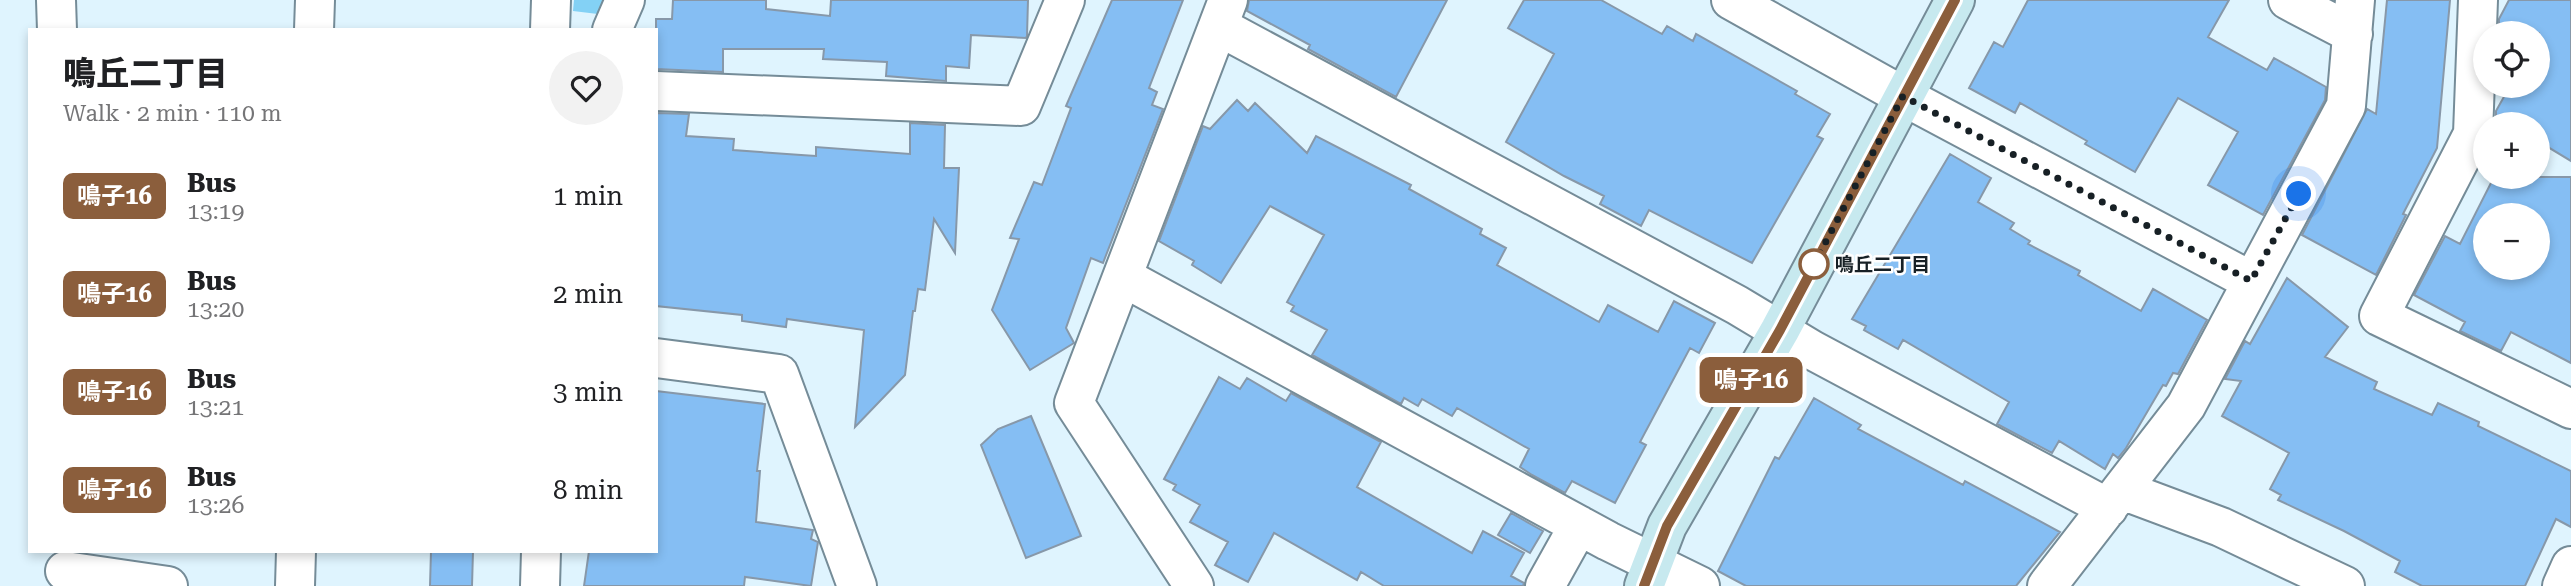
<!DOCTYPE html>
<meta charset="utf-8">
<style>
body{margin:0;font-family:"Roboto Serif","Noto Sans JP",serif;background:#f2f2f2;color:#202124;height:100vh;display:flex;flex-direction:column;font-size:26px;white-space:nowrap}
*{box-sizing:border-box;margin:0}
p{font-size:23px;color:#757577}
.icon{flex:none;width:38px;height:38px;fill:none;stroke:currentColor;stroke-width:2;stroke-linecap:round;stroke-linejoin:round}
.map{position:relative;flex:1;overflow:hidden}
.drawer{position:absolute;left:28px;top:28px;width:630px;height:525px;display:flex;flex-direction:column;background:#fff;border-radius:0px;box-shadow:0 4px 10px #0003}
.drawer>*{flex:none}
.badge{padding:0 14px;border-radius:10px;font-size:24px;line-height:46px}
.fabs{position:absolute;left:2473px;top:21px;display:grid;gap:14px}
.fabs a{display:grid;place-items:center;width:77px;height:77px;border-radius:50%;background:#fff;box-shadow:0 4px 10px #0003;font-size:35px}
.you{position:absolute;width:35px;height:35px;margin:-18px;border:5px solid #fff;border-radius:50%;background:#1a73e8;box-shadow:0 0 0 10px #1a73e833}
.map>.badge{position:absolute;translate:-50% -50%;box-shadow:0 0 0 4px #fff}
.round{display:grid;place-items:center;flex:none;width:74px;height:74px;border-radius:37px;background:#f2f2f2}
.head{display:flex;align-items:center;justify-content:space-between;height:119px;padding:0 35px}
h1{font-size:33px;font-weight:800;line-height:52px}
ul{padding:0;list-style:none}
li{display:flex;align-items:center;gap:21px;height:98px;padding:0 35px}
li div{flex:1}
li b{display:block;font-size:26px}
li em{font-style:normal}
li .badge{min-width:77px;font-weight:700;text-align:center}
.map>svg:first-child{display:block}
</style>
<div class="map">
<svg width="2571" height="586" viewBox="0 0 2571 586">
<rect width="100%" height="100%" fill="#dff4fe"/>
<path fill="#83d1f5" d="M574,0H612L606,15L573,11Z"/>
<path fill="#85bef3" stroke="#8798a9" stroke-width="2" fill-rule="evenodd" d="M673,0H766V9L830,16L831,0H1028L1027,36L1026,38L971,35L969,68L946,66V81L886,76L887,62L823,59L824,49H723V72L656,69V19H672Z
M1112,0H1183L1149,88L1157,92L1152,105L1163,109L1103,263L1091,258L1066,328L1074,343L1030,370L992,310L1019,239L1010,238L1034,182L1042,185L1071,108L1066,106Z
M1249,0H1447L1396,97L1308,49L1310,45L1247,11Z
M1524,0H1601L1662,34L1667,26L1693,41L1696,34L1797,91L1795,94L1830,114L1817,136L1823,139L1752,263L1649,210L1641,226L1600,204L1604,196L1564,176L1506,142L1554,54L1508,28Z
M2028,0H2229L2208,37L2267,70L2274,58L2326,87L2325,100L2263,215L2208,185L2238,132L2178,98L2135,172L2085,144L2087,141L2020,103L2015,113L1969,88L1994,42L2003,47Z
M2387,0H2450L2437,148L2403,214L2406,215L2376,275L2302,235L2367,109L2376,114Z
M2509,0H2571V161L2538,141V124H2508L2496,117V111L2510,86H2538L2539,33H2499V19Z
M1237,100L1248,111L1255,103L1307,153L1316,136L1411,185L1409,189L1482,229L1480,234L1506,248L1497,265L1599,322L1608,305L1658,332L1674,301L1715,323L1699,353L1690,348L1640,442L1646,445L1615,503L1572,481L1565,493L1532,475L1520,467L1529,449L1457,408L1452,416L1422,399L1418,406L1404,398L1401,404L1312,355L1327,330L1291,311L1294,306L1287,302L1324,235L1270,206L1221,283L1192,265L1194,261L1159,241L1203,126L1210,129Z
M656,113L689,114L686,136L734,139L733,150L801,155L816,156V147L910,154V123L945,125L944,168H959L955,253L934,219L925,290L918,289L915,311H913L905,375L855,427L864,330L787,319L786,327L742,321V315L656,306Z
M1950,154L1991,178L1978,202L2014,223L2010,229L2030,241L2028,244L2080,271L2078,275L2141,311L2153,289L2207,320L2178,374L2173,373L2166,386L2163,385L2126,448L2118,458L2113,454L2105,469L2059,441L2052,453L1997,424L2009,402L1903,340L1898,349L1864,330L1866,326L1852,319Z
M2494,177H2571V363L2511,332L2501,351L2460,331L2465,322L2414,295L2445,236L2460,244ZM2485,215H2538V268H2485Z
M2287,278L2348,327L2325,357L2377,382L2374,389L2432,415L2438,403L2479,422L2478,426L2571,471V527L2556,519L2525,586H2422L2395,572L2400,561L2344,531L2278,500L2281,495L2270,489L2289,453L2222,416L2241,381L2225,379L2245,341L2250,344Z
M1219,377L1240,389L1247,378L1286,401L1291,393L1381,442L1357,487L1472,553L1483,531L1524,553L1511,576L1524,583L1523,586H1384L1361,572L1357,580L1274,533L1248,582L1215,565L1228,542L1190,522L1200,505L1173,490L1176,485L1164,479Z
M656,391L765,404L757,471H760L756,522L813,530L811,539L818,542L811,586L745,577L744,586H584L589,551H656Z
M1814,398L1861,425L1858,429L1963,485L1965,481L2060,532L2016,586H1746L1718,571L1775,457L1779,459Z
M1031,416L1081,536L1026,558L981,445L998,429Z
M1511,513L1543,531L1530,553L1498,535Z
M431,551H473L472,586H430Z"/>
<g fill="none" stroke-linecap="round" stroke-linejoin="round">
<defs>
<path id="street" d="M56,0L57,30
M1731,0L1903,96L2251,281
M2288,0L2353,34
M2478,0L2473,134L2379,316L2571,409
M1218,26L1737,305L1812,350L2108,508
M314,30L315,0
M550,30L551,0
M612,30L625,0
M656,91L1021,106L1065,0
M1123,277L1608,541L1700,586
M656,358L779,374L857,586
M2122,490L2221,527L2345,586
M65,571L168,586
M295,586L296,551
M540,586L541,551
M1194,586L1074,403L1228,0
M1545,586L1579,525
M2047,586L2186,406L2346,106L2355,0
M2562,586L2571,566"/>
<path id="secondary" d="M1644,586L1667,526L1780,330L1955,0"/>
</defs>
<use href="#street" stroke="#758c98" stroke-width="42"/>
<use href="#secondary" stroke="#758c98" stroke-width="42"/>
<use href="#street" stroke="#fff" stroke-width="38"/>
<use href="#secondary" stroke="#c7e9ef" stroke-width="38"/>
</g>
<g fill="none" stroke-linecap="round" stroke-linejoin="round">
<defs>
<path id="line" d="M1644,586L1667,526L1780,330L1955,0"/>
</defs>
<use href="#line" stroke="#fff" stroke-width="16"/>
<use href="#line" stroke="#8b5e3c" stroke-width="10"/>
<path stroke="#172025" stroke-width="7" stroke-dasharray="0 12.6" d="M1814,264L1903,96L2251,281L2299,194"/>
</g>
<circle fill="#fff" stroke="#8b5e3c" stroke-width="3.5" cx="1814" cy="264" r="14"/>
<g text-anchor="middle" stroke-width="5" stroke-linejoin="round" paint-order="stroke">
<g font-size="19" font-weight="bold" fill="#172025" stroke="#fff" text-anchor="start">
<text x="1835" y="271">鳴丘二丁目</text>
</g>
</g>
</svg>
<div class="fabs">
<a><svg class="icon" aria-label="locate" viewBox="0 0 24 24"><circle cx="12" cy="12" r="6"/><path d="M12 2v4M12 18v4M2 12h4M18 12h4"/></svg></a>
<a>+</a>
<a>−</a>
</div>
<div class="you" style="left:2299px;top:194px"></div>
<b class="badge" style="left:1751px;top:380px;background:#8b5e3c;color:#fff">鳴子16</b>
<section class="drawer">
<div class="head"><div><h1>鳴丘二丁目</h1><p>Walk · 2 min · 110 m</p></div><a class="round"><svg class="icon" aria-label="heart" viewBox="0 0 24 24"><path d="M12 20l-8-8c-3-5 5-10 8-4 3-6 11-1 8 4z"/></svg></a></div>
<ul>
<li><span class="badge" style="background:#8b5e3c;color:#fff">鳴子16</span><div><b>Bus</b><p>13:19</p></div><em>1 min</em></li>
<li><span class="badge" style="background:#8b5e3c;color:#fff">鳴子16</span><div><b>Bus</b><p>13:20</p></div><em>2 min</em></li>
<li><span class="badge" style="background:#8b5e3c;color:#fff">鳴子16</span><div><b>Bus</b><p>13:21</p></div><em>3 min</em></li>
<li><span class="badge" style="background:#8b5e3c;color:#fff">鳴子16</span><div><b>Bus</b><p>13:26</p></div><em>8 min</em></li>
</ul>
</section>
</div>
